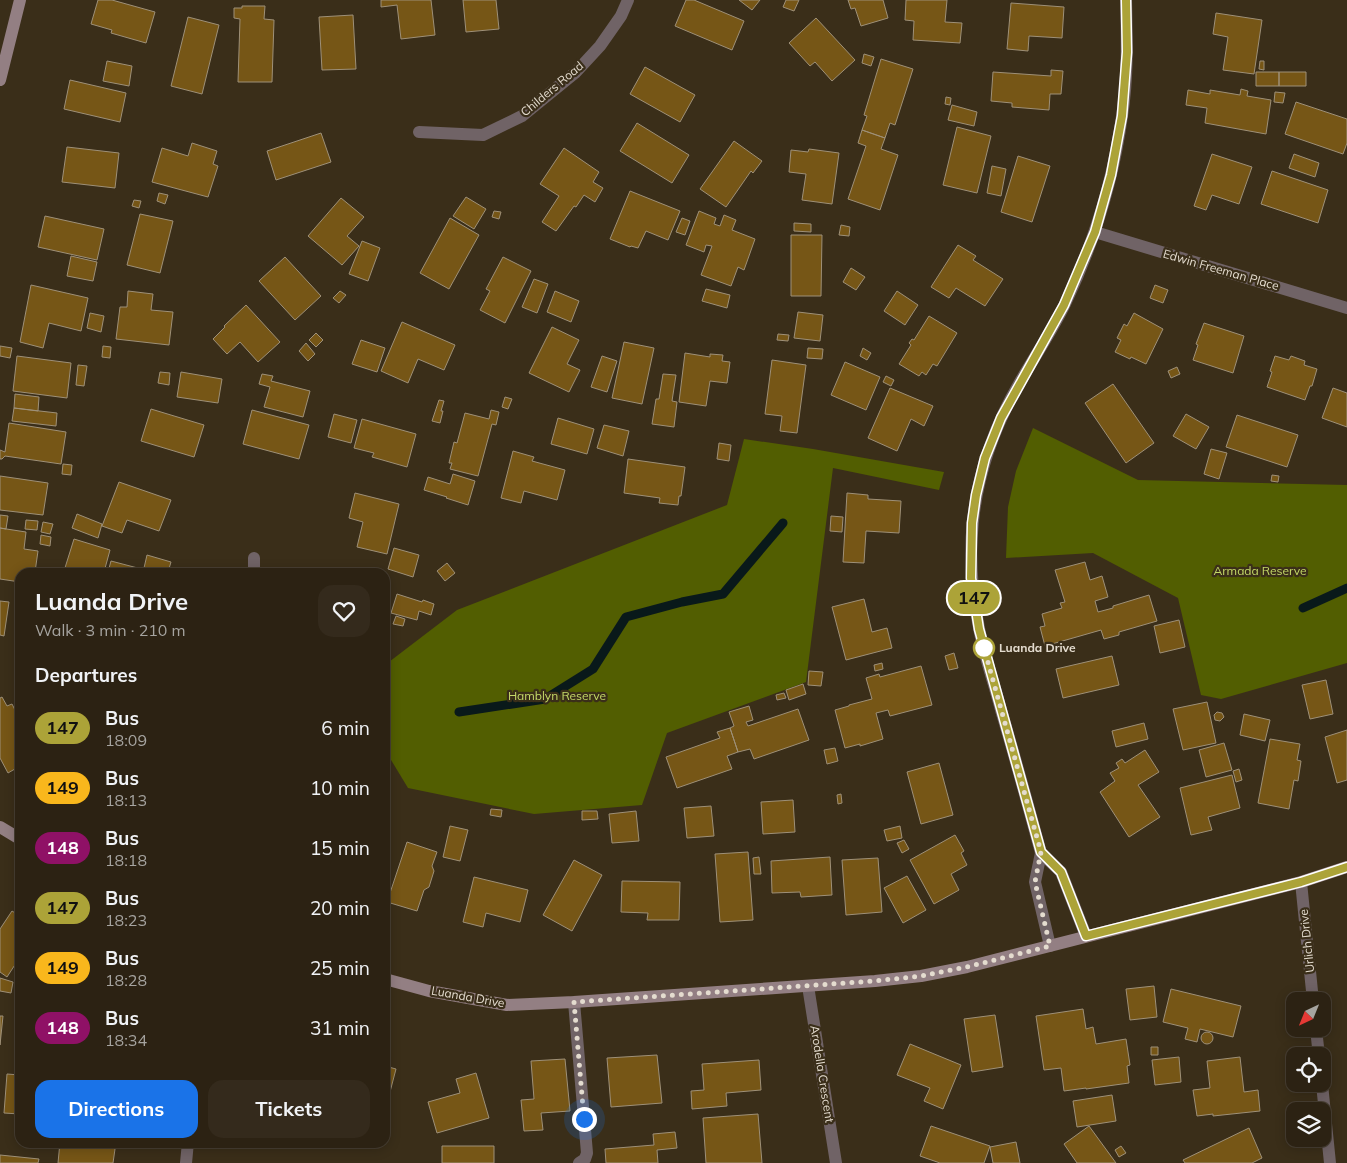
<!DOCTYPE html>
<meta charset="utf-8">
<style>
body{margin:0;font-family:Mulish,sans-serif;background:#342a1c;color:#f1f3f6;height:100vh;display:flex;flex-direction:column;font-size:19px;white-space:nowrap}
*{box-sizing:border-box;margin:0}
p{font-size:16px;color:#a6a4a0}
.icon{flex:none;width:28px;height:28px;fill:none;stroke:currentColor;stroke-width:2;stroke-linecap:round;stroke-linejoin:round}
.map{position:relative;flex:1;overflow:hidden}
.drawer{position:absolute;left:15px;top:568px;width:375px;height:580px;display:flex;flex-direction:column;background:#2c2213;border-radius:15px;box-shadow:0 2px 12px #0003,0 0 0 1px #483f33}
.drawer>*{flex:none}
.badge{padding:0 10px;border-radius:16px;font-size:18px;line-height:32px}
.needle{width:32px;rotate:223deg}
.buttons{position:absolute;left:1286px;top:992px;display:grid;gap:10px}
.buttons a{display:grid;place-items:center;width:45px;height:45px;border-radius:10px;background:#2c2213;box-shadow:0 2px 12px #0003,0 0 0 1px #483f33;font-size:25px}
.you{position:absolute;width:25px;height:25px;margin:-12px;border:4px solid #fff;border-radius:50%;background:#1a73e8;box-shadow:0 0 0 8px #1a73e833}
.map>.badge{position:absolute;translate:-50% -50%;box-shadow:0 0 0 2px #fff}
h2{padding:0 20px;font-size:19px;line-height:45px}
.round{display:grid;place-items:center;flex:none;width:52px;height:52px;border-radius:15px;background:#342a1c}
.headline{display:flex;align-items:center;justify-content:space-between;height:85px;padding:0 20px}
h1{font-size:24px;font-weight:700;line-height:38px}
.action{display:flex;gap:10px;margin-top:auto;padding:10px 20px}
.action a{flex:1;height:58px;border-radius:15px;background:#1a73e8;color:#fff;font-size:20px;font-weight:700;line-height:58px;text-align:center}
.action a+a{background:#342a1c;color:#f1f3f6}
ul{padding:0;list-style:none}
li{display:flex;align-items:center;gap:15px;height:60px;padding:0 20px}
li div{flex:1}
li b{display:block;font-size:19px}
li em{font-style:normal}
li .badge{min-width:55px;font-weight:700;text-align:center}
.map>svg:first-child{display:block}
</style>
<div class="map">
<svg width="1347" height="1163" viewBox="0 0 1347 1163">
<rect width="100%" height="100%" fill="#3a2e19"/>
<path fill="#525e01" d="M1033,428L1138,480L1347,485V663L1221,699L1201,695L1178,598L1093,553L1006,558L1008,507L1016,471Z
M744,439L813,449L944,472L939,490L833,468L806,682L667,733L642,805L534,814L408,788L385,750V665L457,610L727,505Z"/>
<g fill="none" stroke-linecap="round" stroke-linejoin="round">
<path stroke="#09191a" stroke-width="9" d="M1303,608L1347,588
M459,712L545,699L593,669L626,617L682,602L723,594L783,523"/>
</g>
<path fill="#765616" stroke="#9e9078" d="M98,0H112L155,12L146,43L111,33L112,30L91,24Z
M381,0H431L435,35L401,39L397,5L381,7Z
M463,0H496L499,29L466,32Z
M686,0H694L744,21L732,50L675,26Z
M739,0H760L752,10Z
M786,0H799L794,11L783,7Z
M848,0H883L888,18L861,26L855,8L851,9Z
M906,0H947L945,22L962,23L960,43L913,40L914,21L905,20Z
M1011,3L1064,7L1062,38L1029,36L1028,51L1007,49Z
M242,6H265L264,19L274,20L272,82H238L240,19L234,18V8H242Z
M1216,13L1262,20L1254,74L1223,70L1228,37L1213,34Z
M353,15L356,69L322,70L319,17Z
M188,17L219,25L202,94L171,86Z
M816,18L855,60L832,81L815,62L810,66L789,43Z
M864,54L874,57L871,66L862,63Z
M881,59L913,69L895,125L890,123L885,138L862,130L867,116L864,115Z
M107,61L132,66L129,86L103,81Z
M1260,61H1264V70L1259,69Z
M645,67L695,95L680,122L630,94Z
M1051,70L1063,71L1061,94H1050L1049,110L1012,107V103L991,101L993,72L1051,76Z
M1256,72H1279V86H1256Z
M1279,72H1306V86H1279Z
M70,80L126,93L120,122L64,109Z
M1241,89L1248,91L1247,96L1271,100L1266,134L1205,123L1207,108L1186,105L1188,90L1210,94V90L1240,95Z
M1275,92L1285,93L1283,103L1274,102Z
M946,97L951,98L950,105L945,104Z
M1296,102L1347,119V143L1343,154L1285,134Z
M952,105L977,112L974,126L948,120Z
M637,123L689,155L672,183L620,151Z
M957,127L991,136L977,193L943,185Z
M862,130L885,138L881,149L898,155L880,210L848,199L866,146L858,143Z
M321,133L331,162L276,180L267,151Z
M734,141L762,161L753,173L751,171L726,207L700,189Z
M192,143L217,151L213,164L218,166L208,197L152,182L162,148L188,156Z
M67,147L119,153L115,188L62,182Z
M564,148L599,172L593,182L603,188L595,202L584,195L576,207L574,206L556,231L542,222L559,196L540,184Z
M809,149L839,153L832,204L802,200L806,174L789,172L791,150L808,152Z
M1212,154L1252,167L1239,204L1212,195L1206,210L1194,206Z
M1294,154L1319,163L1315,177L1289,168Z
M1018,156L1050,166L1032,222L1001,212Z
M992,166L1006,169L1001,196L987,193Z
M1272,171L1328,190L1318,223L1261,204Z
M630,191L680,211L668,240L646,231L638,248L631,246L630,247L610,239Z
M159,193L168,195L165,204L157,201Z
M466,197L486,209L474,229L453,216Z
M341,198L364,217L347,236L359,246L342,265L308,236Z
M134,200L141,201L139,208L132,206Z
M494,211L501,212L499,219L492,217Z
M699,211L716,218L714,224L720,226L724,215L736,220L732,230L755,239L744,270L738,267L731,286L701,275L712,246L706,245L704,252L686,245Z
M140,214L173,221L160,273L127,265Z
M45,216L104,229L97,260L38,247Z
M450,218L479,235L449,289L420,273Z
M682,218L690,221L685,235L676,232Z
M794,223L811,224V232L794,231Z
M841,225L850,227L849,236L839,235Z
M791,235H822L821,296H791Z
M362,241L380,248L368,281L349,274Z
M958,245L976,256L973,260L1003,279L985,306L956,288L949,298L931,287Z
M71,256L97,262L93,281L67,276Z
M285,257L321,296L295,320L259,281Z
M503,257L531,271L505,323L480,310L490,291L486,289Z
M851,268L865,277L856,290L843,282Z
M534,279L548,284L537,313L522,307Z
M31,285L88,298L81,331L49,323L43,348L20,342Z
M1155,285L1168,290L1163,303L1150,298Z
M706,289L730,295L727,308L702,301Z
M128,291L153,294L151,310L173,312L169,345L116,339L120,307H127Z
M340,291L346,295L339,303L333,298Z
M555,291L579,301L571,322L547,312Z
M897,291L918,305L905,325L884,311Z
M246,305L280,342L258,362L240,342L227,354L213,339L225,327L224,326Z
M798,312L823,315L820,341L794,338Z
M90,313L104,316L101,332L87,328Z
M1134,313L1163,329L1146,364L1131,357L1130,359L1115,352L1121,340L1117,338L1124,324L1127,326Z
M929,316L957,333L937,366L933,364L926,375L922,372L919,376L899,364L911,345L909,343L912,339L914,340Z
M402,322L455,345L444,370L418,359L408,383L381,371Z
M1204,323L1244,336L1233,373L1193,360L1198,345L1196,344Z
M552,327L579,340L567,364L580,370L569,392L529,373Z
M316,333L323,340L316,347L309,340Z
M778,334L789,335L788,341L777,340Z
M361,340L385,348L377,372L352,364Z
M624,342L654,348L642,404L612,398Z
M306,343L315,354L308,361L299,351Z
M0,346L12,348L10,358L0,356Z
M103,346L111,347L110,358L102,357Z
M808,348L823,349L822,359L807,358Z
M863,348L871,353L867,360L860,356Z
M685,353L710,357V354L723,355L722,361L730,362L727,383L710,381L706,406L679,402Z
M17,356L71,363L67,398L13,391Z
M602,356L617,361L607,392L591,387Z
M1275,356L1289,360L1291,356L1305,361L1304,365L1317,369L1312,386H1310L1305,400L1267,387L1272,372L1270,371Z
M772,360L806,365L797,433L780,431L782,416L765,414Z
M845,362L880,377L866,410L831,395Z
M78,365L87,366L84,386L76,385Z
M1177,367L1180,374L1171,378L1168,371Z
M160,372L170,373L169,385L158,383Z
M181,372L222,379L218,403L177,397Z
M262,374L273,376L271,381L310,391L303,417L264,407L270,387L259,384Z
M663,374L676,375L672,401L677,402L674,427L652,424L656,399H659Z
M886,376L894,380L891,386L883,382Z
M1113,384L1154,443L1126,463L1085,403Z
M890,388L933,406L924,426L911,419L897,451L868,438Z
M1333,388L1347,393V427L1322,418Z
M15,394L39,397L38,411L14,408Z
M505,397L512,399L508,409L502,407Z
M439,400L444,401L441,411H443L440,423L432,421Z
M14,408L57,413L56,426L12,421Z
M151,409L204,425L194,457L141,441Z
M252,410L309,425L299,459L243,444Z
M491,410L499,412L496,425L492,424L478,476L450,469L452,463H449L454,442L457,443L465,413L489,419Z
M334,414L357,420L351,443L328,437Z
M1186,414L1209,427L1196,449L1173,436Z
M1237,415L1298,435L1287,467L1226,447Z
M558,418L594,429L587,454L551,444Z
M362,419L416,434L407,467L372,457L374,453L354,448Z
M9,423L66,432L61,464L5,456L2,459H0V450L5,452Z
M604,425L629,431L623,456L597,448Z
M719,443L731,445L729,461L717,459Z
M1211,449L1227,453L1219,479L1204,474Z
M513,451L534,457L532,461L565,470L557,500L524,491L521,503L501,498Z
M628,459L685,467L681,496H679L678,505L659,503L660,498L624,493Z
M63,464L72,465L71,475L62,474Z
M453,474L475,481L468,505L446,498L447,497L424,490L428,477L450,484Z
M1272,475L1279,476L1278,482L1271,481Z
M0,476L48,483L43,515L0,510Z
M119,482L171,500L159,531L127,520L122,533L102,526Z
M355,493L399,504L387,554L357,547L363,522L349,518Z
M847,493L868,495V499L901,501L899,533L866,531L864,563L843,562Z
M77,514L102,524L98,538L72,528Z
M0,515L8,516L6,529L0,528Z
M831,516L843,517L842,532L830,531Z
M26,520L38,521L37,530L25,529Z
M43,522L53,524L50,534L41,532Z
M0,528L26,532L24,549L38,551L35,572H20V582L0,579Z
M41,535L51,537L50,546L40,544Z
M74,539L110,550L104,572H68L64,571Z
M394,548L419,555L413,577L388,569Z
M147,555L171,562L168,572H160L144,568Z
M111,561L153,572H108Z
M1085,562L1090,580L1102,576L1108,597L1095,601L1098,612L1113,608V606L1149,595L1157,621L1119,632V635L1104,639L1101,630L1045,646L1040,627L1045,626L1042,614L1062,608L1060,603L1065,602L1055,570Z
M447,563L455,573L445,581L437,571Z
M397,594L422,602L423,600L434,604L431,615L419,611L417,620L391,613Z
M864,599L872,632L887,628L892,648L846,660L832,607Z
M0,601L9,602L4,636L0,635Z
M396,616L405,619L403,626L393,624Z
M1179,620L1185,647L1160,653L1154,626Z
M954,653L958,668L949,670L945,656Z
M1112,656L1119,685L1063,698L1056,669Z
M882,663L883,669L875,671L874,665Z
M921,666L932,705L890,716L888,710L876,713L883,739L860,746V744L845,748L835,710L849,706V705L872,699L866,678L879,674L880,677Z
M809,671L823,672L821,686L808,685Z
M1326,680L1333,714L1310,719L1302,685Z
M803,684L806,694L789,700L786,690Z
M784,693L786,698L777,700L776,695Z
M2,697L7,706L12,704L20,720V766L8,773L0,758V698Z
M1207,702L1216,743L1183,750L1173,709Z
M749,706L753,720L746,722L748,726L798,709L809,740L754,759L750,749L738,752L730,728L734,726L729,712Z
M1217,712L1222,713L1224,717L1220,721L1215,720L1214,715Z
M1244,714L1270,720L1265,741L1240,735Z
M1144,723L1148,739L1116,747L1112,731Z
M730,728L738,752L727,756L732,769L677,788L666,757L720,738L717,732Z
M1347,730V780L1337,783L1325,737Z
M1270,739L1300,744L1297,760L1301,761L1298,781L1294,780L1289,809L1258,803Z
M1224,743L1232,770L1206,777L1199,750Z
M835,748L838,761L827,764L824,750Z
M1145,750L1159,772L1138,785L1160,817L1129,837L1100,792L1115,781L1110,773L1119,768L1116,763L1122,759L1125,763Z
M939,763L953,815L921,824L907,772Z
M1239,769L1242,780L1236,782L1233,771Z
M1232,775L1240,808L1208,817L1212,830L1191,835L1180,788Z
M841,794L842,803L838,804L837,795Z
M793,800L795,832L763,834L761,802Z
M711,806L714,836L687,838L684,808Z
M491,809L502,810L501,817L490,815Z
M582,811H597L598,819L582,820Z
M636,811L639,841L612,843L609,814Z
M450,826L468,830L460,861L443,857Z
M900,826L902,838L887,841L884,830Z
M955,835L964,851L961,853L967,865L951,874L959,890L934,904L910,860Z
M904,840L909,849L902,853L897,843Z
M407,842L437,852L432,866L434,871L429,887L424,890L417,911L387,902Z
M748,852L753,920L720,922L715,854Z
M759,857L761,874H754L753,858Z
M830,857L832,895L801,897L800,892L772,893L771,861Z
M878,858L882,912L846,915L842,860Z
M574,860L602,875L572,931L543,915Z
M907,876L926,910L903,923L884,888Z
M474,877L528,890L520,922L486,913L483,927L463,922Z
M622,881L680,882L679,920H647L648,913L621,912Z
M12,911L20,916V957L7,977L0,972V929Z
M0,978L13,982L11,993L0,991Z
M1154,986L1157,1017L1130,1020L1126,989Z
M1171,989L1241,1006L1233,1037L1200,1029L1197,1042L1185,1039L1188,1028L1163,1022Z
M1083,1009L1086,1029L1093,1027L1096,1044L1126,1039L1130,1065L1127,1066L1129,1083L1086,1089V1088L1064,1091L1061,1068L1044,1070L1036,1016Z
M995,1015L1003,1067L972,1072L964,1019Z
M0,1016H3L0,1045Z
M1201 1038a6 6 0 1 1 12 0a6 6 0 1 1-12 0Z
M910,1044L961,1065L943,1109L924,1101L930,1088L897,1075Z
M1151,1047H1158V1055H1151Z
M657,1055L662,1103L611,1107L607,1058Z
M1179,1057L1181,1082L1155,1085L1152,1060Z
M1240,1057L1244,1092L1258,1090L1260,1111L1213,1116V1114L1197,1116L1193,1090L1210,1088L1207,1061Z
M565,1059L570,1111L541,1113L543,1130L524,1131L521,1100L534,1099L531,1061Z
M759,1060L761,1090L726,1093L727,1106L692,1109L691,1091L704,1090L702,1064Z
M385,1066L396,1069L385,1111Z
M476,1073L489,1118L437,1133L428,1102L460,1093L456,1079Z
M7,1074L20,1075V1114L4,1113Z
M1112,1095L1116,1121L1077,1127L1073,1101Z
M758,1114L762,1163H706L703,1118Z
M931,1126L990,1146L984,1163H940L920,1156Z
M1089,1126L1116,1163H1077L1064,1144Z
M1249,1128L1262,1158L1252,1163H1185L1183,1160Z
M675,1132L677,1148L657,1150L658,1163H606L605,1149L654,1145L653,1134Z
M60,1142H116L113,1163H58Z
M1016,1142L1020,1163H993L990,1147Z
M442,1146H494V1163H442Z
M1121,1146L1126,1153L1119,1157L1115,1150Z
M0,1155L39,1159L38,1163H0Z"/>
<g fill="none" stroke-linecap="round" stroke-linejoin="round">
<path stroke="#706366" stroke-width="12" d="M419,132L483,135L522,116L576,72L600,46L621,16L628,0
M1095,232L1347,308
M254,572V558
M1041,853L1061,872L1086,936
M1301,882L1313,1001
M1050,946L1035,882L1041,853C1028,805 1015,757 1001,710C994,683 984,655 979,628C972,593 969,556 973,521C978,471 995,425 1020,382C1035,356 1052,331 1065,304C1093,245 1113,182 1122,116C1128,78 1127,39 1126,0
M808,986L836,1163
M574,1002L587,1153L585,1159L579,1163
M1316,1029L1319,1056
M1322,1084L1330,1163
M186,1163L188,1142"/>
<path stroke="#937f83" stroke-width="12" d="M0,80L20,0
M0,827L20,839
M385,979L429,991L507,1005L574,1002L875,981L921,976L967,967L1301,882L1347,867"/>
</g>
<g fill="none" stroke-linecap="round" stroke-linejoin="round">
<defs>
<path id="line" d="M1126,0L1127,52L1122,116L1111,175L1095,232L1064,305L1001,418L985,458L976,495L972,523L971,578L979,629L1041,852L1061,872L1086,936L1301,882L1347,867"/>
</defs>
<use href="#line" stroke="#fff" stroke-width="11"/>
<use href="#line" stroke="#aca338" stroke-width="8"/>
<path stroke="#e4dccf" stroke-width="5" stroke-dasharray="0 9" d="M584,1119L574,1002L875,981L921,976L967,967L1050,946L1035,882L1041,852L984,648"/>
</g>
<circle fill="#fff" stroke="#aca338" stroke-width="2.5" cx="984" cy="648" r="10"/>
<g text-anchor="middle" stroke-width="4.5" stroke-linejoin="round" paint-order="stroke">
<g font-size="12" fill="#e4dccf" stroke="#3a2e19">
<text transform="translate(552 89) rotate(-40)" y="4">Childers Road</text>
<text transform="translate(1221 270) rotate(16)" y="4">Edwin Freeman Place</text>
<text transform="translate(1307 941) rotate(-96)" y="4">Urlich Drive</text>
<text transform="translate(468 997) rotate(10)" y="4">Luanda Drive</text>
<text transform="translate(822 1074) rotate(81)" y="4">Arodella Crescent</text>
</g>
<g font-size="12" fill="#c4d968" stroke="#3a2e19">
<text x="1260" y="575">Armada Reserve</text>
<text x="557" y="700">Hamblyn Reserve</text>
</g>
<g font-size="12" font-weight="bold" fill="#e4dccf" stroke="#3a2e19" text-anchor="start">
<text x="999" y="652">Luanda Drive</text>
</g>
</g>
</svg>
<div class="buttons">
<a><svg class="needle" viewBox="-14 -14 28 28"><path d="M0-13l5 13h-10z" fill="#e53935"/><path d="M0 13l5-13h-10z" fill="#a6a4a0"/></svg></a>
<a><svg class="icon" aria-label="locate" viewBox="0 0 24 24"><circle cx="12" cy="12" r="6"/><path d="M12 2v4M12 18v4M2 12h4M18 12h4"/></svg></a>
<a><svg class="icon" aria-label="layers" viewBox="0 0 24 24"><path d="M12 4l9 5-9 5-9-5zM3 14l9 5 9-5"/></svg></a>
</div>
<div class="you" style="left:584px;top:1119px"></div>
<b class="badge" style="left:974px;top:598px;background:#aca338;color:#111">147</b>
<section class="drawer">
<div class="headline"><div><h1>Luanda Drive</h1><p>Walk · 3 min · 210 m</p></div><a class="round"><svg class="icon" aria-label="heart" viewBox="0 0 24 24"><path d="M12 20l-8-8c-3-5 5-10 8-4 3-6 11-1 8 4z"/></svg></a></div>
<h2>Departures</h2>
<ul>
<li><span class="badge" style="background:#aca338;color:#111">147</span><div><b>Bus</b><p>18:09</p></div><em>6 min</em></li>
<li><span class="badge" style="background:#f9b71c;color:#111">149</span><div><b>Bus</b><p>18:13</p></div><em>10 min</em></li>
<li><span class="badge" style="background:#8f1166;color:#fff">148</span><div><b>Bus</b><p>18:18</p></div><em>15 min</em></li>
<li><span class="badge" style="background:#aca338;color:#111">147</span><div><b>Bus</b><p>18:23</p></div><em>20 min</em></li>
<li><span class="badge" style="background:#f9b71c;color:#111">149</span><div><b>Bus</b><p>18:28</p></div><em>25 min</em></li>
<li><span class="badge" style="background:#8f1166;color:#fff">148</span><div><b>Bus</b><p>18:34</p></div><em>31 min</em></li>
</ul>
<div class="action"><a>Directions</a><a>Tickets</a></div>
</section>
</div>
